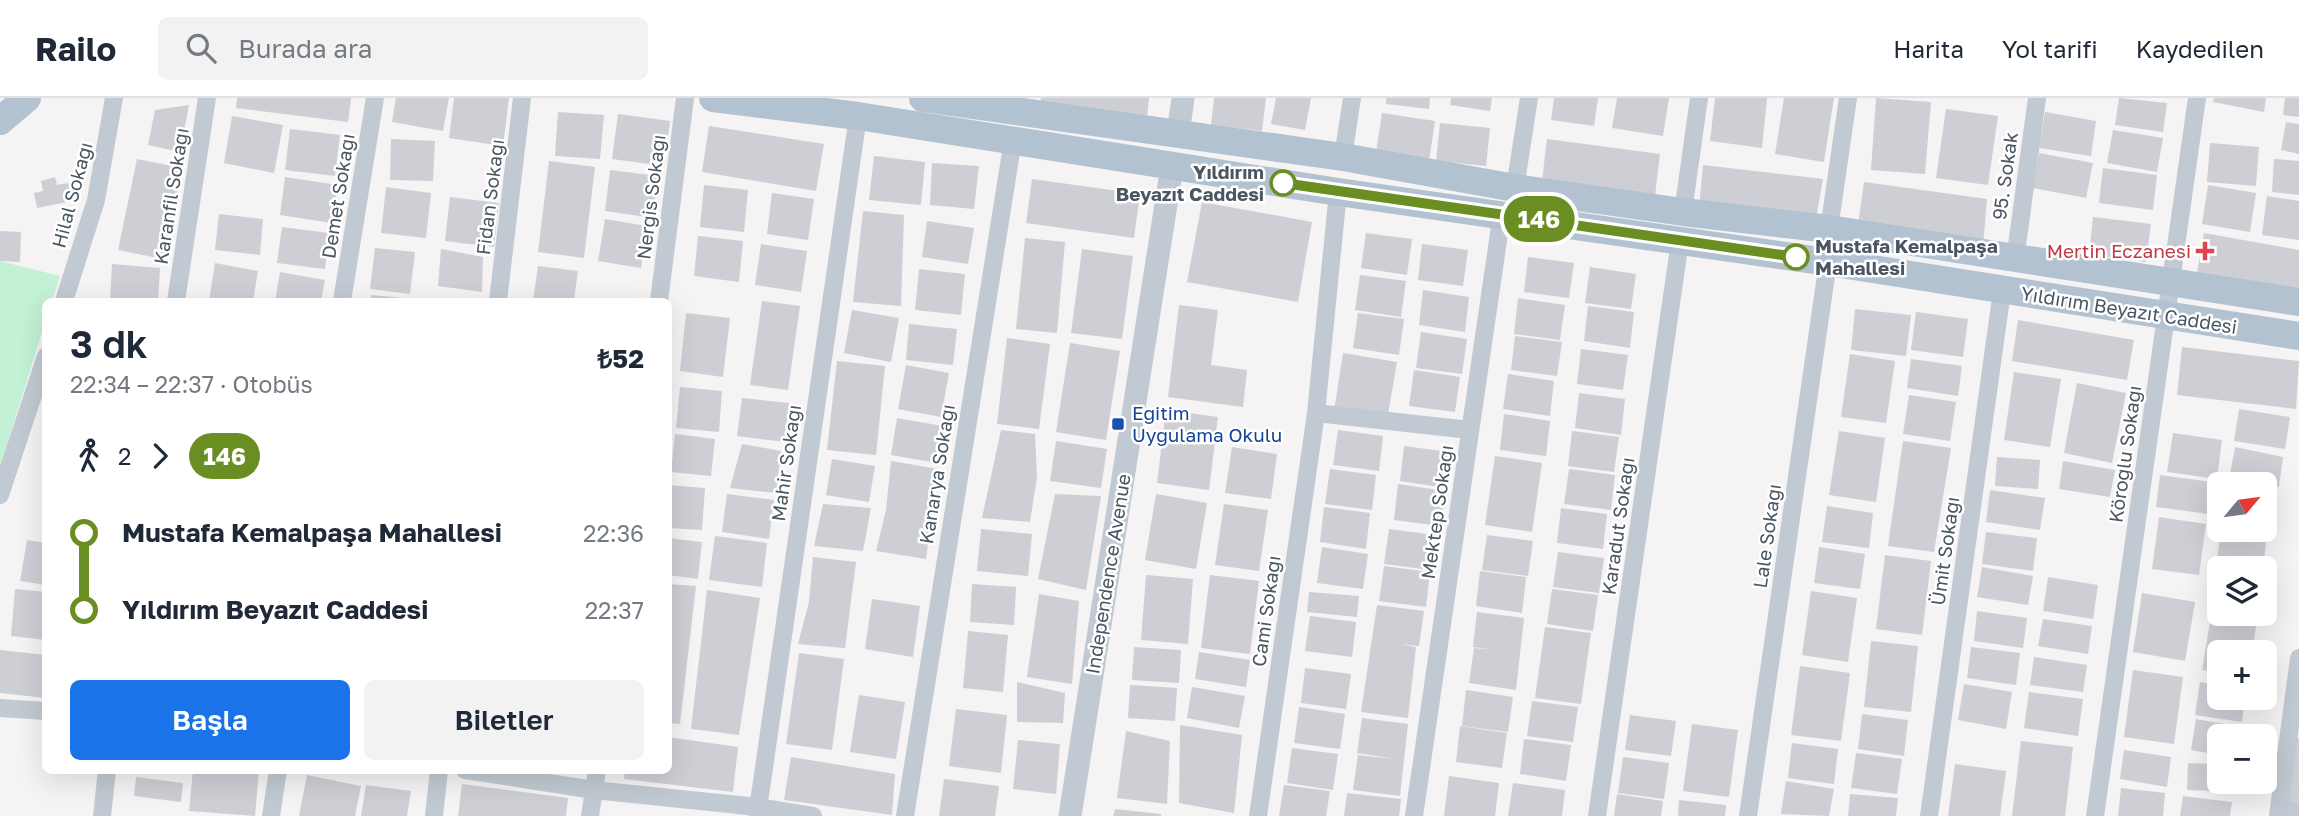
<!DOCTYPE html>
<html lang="tr">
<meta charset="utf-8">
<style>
body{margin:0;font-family:"Golos Text",sans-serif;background:#f2f2f3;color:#1f2937;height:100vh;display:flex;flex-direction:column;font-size:26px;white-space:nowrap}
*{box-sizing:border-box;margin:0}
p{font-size:23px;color:#747a83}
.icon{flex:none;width:38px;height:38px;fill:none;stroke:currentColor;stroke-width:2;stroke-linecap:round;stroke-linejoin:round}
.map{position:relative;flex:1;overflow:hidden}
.panel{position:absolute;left:42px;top:200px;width:630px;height:476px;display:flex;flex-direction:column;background:#fff;border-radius:10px;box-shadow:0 7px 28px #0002}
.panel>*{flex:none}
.badge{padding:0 14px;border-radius:23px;font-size:24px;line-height:46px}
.needle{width:46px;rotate:61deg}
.buttons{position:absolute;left:2207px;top:374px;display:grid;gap:14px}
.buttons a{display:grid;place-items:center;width:70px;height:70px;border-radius:10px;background:#fff;box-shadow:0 7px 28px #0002;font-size:35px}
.map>.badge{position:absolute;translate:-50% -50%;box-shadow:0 0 0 4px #fff}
.legs{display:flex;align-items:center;gap:10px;height:77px;padding:0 28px;font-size:23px}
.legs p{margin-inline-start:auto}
.summary{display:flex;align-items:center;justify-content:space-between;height:119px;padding:0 28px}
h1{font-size:38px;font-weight:600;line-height:52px}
.action{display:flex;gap:14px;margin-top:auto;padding:14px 28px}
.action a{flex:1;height:80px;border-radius:10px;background:#1a73e8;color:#fff;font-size:28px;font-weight:600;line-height:80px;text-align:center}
.action a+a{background:#f2f2f3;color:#1f2937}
ul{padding:0 28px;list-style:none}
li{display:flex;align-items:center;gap:24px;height:77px;font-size:26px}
li i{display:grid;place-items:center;width:10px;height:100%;margin:0 9px;background:currentColor}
li i::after{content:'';width:18px;height:18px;margin:-9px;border:5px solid;border-radius:50%;background:#fff}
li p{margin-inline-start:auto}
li:first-child i{background:linear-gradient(#0000 50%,currentColor 0)}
li:last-child i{background:linear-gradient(currentColor 50%,#0000 0)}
header{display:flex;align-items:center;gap:42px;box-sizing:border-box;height:98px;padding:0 35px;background:#fff;border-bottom:2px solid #e0e1e3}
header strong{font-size:33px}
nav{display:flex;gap:38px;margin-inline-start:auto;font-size:24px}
.search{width:490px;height:63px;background:#f2f2f3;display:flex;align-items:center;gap:18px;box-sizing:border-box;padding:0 24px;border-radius:10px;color:#747a83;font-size:26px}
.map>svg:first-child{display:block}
</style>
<header>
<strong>Railo</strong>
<div class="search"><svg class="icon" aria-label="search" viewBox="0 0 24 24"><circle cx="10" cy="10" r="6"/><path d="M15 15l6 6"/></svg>Burada ara</div>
<nav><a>Harita</a><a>Yol tarifi</a><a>Kaydedilen</a></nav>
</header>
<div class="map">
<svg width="2299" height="718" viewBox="0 0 2299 718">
<rect width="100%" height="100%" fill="#f5f3f3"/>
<path fill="#c3f1d5" d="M0,163L60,178L52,203H46L45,224L0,369Z"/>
<path fill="#cdcfd5" d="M237,0H351V1L348,24L236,10Z
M396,0H449L443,33L392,24Z
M454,0H509L503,48L449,40Z
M1041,0H1149L1147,21L1040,8Z
M1214,0H1266L1262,33L1211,27Z
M1276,0H1311L1305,32L1271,26Z
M1386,0H1430L1429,11L1386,6Z
M1451,0H1492L1490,13L1450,7Z
M1554,0H1598L1594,28L1551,22Z
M1617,0H1669L1663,38L1612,30Z
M1715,0H1767L1762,50L1710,43Z
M1784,0H1834L1824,64L1775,56Z
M1876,0L1931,4L1925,76L1871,72Z
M2119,0L2167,5L2163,34L2115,27Z
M2214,0H2266L2264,14L2213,4Z
M2285,0H2299V19L2283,17Z
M189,7L180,54L148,47L155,12Z
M1946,11L1998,18L1988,87L1936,80Z
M558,14L604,17L600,61L555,58Z
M2045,14L2096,23L2091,58L2039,50Z
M1382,15L1435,23L1429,63L1376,55Z
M618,16L670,23L664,68L612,61Z
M232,18L283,27L274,75L224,65Z
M2286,24L2299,26V56L2281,52Z
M1440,25L1490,30L1486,68L1436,63Z
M709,28L824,46L816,93L702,74Z
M290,31L340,37L335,78L285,72Z
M2113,32L2163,40L2157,74L2107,65Z
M391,41L435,43L433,83L390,82Z
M1547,41L1660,56L1655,98L1542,83Z
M2210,45L2259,49L2256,88L2207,84Z
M2039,55L2093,65L2086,100L2033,90Z
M874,58L925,64L921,107L869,102Z
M137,61L182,70L163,161L118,152Z
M2274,61L2299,63V97L2272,94Z
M549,63L595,69L584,160L538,154Z
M932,65L979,68L974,111L930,107Z
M1703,67L1823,81L1816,121L1699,109Z
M2103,70L2157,77L2153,112L2099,105Z
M610,72L658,78L653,120L605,113Z
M55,79L57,87L68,85L72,103L37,110L34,95L43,93L41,83Z
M285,79L338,87L332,125L280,117Z
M1032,81L1140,96L1134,140L1026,125Z
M1864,84L1987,101L1983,148L1858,126Z
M704,87L748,92L744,134L700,129Z
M2208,87L2256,95L2250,134L2202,126Z
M386,89L431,95L426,140L381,135Z
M772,95L814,101L808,142L767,136Z
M2267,98L2299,103V142L2262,137Z
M450,99L499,105L494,149L445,143Z
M1202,104L1312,124L1298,204L1187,184Z
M863,113L904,117L901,208L853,204Z
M219,116L263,121L260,157L215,152Z
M2093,119L2151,126L2146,164L2089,157Z
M605,121L647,128L641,170L598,163Z
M927,123L974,130L968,166L922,159Z
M282,129L329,135L325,171L277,165Z
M0,133L21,134L20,164L0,163Z
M1366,135L1412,141L1407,177L1361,170Z
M2204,135L2299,152V193L2197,175Z
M698,138L743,143L739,184L694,178Z
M1025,140L1065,144L1057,235L1016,231Z
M761,146L807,153L801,194L755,187Z
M1422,146L1468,152L1463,188L1418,182Z
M375,150L415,154L410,196L370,191Z
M441,151L483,159L482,194L438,188Z
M1082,151L1133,158L1122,241L1071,235Z
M1528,159L1574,165L1569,200L1524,194Z
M215,165L258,173L253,203H209Z
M112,166L160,170L158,203H110Z
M538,168L578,173L574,203H533Z
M1590,169L1636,176L1631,211L1585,205Z
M919,171L965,176L961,217L915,212Z
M280,174L325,182L321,203H275Z
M1360,177L1406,183L1401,219L1355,212Z
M1423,192L1469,199L1465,234L1419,227Z
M371,197L413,201V203H370Z
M1518,200L1565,207L1560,242L1514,236Z
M762,203L800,208L788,292L750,287Z
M1179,207L1218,212L1211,267L1247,272L1243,309L1168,299Z
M1588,208L1634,214L1630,250L1584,243Z
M1855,211L1911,217L1906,258L1851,252Z
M852,212L899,220L891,264L844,255Z
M1916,214L1968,221L1963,259L1911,252Z
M686,215L730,220L723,279L680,273Z
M1358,215L1404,221L1399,257L1353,250Z
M2018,222L2134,242L2127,282L2012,263Z
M909,226L957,231L953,267L906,262Z
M1421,234L1467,241L1462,276L1416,270Z
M1515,238L1562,244L1557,278L1511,272Z
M1007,240L1050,246L1039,331L997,326Z
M1070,245L1120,253L1106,342L1056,334Z
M2182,249L2299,263L2296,311L2177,297Z
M1581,251L1628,257L1623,292L1577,286Z
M1343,255L1397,264L1387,322L1334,313Z
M1850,256L1895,263L1886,325L1841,319Z
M1911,261L1962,268L1958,298L1907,290Z
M837,263L885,268L876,357L827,352Z
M906,267L949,275L941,319L898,311Z
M1414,272L1460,279L1455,314L1409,308Z
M2014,274L2061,281L2050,349L2004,342Z
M1508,276L1554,283L1550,318L1503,311Z
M2077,285L2126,295L2112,365L2064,355Z
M680,289L722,293L719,334L676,330Z
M1579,295L1625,301L1621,337L1575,330Z
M1909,297L1956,304L1950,343L1903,336Z
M742,300L789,305L785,344L737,338Z
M2239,311L2290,319L2285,351L2234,343Z
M1166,312L1218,319L1209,392L1157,385Z
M1504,316L1550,323L1546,358L1500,352Z
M897,320L943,328L937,365L891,357Z
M1001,332L1035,336L1037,379L1030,424L982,420Z
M1338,332L1383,338L1379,373L1333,367Z
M1572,333L1619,339L1614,374L1568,368Z
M1839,333L1885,340L1876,404L1829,397Z
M2173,335L2222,342L2217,381L2167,374Z
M675,336L715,341L711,378L671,374Z
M1056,343L1107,351L1101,390L1050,383Z
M1903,343L1951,350L1934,454L1888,448Z
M742,346L781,353L776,395L730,390Z
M1404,348L1450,354L1446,390L1400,383Z
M1232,349L1277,356L1271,401L1225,395Z
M2235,349L2283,359L2279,389L2229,382Z
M1495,358L1542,365L1532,434L1485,427Z
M1997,359L2040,362L2038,391L1995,388Z
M832,361L875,368L869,404L826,397Z
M891,363L938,371L926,461L876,453L886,412Z
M2063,363L2115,372L2110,399L2059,391Z
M1330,371L1376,377L1372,412L1325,406Z
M1569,371L1615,377L1611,412L1564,406Z
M2160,377L2212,384L2208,416L2156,409Z
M1398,386L1445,393L1440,428L1394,422Z
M668,387L705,390L702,432L668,430Z
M1990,392L2045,400L2040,432L1986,424Z
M2264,393L2275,394L2271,425L2264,424Z
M727,396L774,402L769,441L722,434Z
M1055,396L1101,398L1086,492L1038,481Z
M1156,396L1207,405L1196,471L1145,462Z
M823,406L871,410L863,453L814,448Z
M1224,406L1268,412L1259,473L1215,467Z
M1827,408L1873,415L1869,450L1822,444Z
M1324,409L1370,415L1366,451L1320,444Z
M1561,410L1607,416L1603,451L1557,445Z
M2159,419L2206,426L2199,477L2152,471Z
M981,431L1032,436L1028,478L977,473Z
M1389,431L1434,437L1430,472L1384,466Z
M2221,432L2267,436L2263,471H2219V492L2213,491Z
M1986,434L2037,440L2033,473L1982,466Z
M1487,437L1533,443L1528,478L1482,472Z
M715,438L767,445L762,489L709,482Z
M668,440L702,444L698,481L668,477Z
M27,442L46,445V487L20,483Z
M1322,449L1368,456L1363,491L1317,485Z
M1819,449L1865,456L1860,491L1814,485Z
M1558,454L1604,460L1599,495L1553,489Z
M1885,457L1931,463L1922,537L1876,531Z
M813,459L856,464L845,550L798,546L809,504Z
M1384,468L1430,474L1426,509L1379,503Z
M1982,469L2033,478L2028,507L1977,499Z
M1480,473L1526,479L1522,515L1476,508Z
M1146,477L1193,481L1188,546L1141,542Z
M1210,477L1259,483L1250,556L1201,550Z
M2048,479L2098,487L2093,521L2043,513Z
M668,486L696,488L680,626L668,625Z
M972,486L1016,489L1014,527L970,524Z
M15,491L46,494V542L11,538Z
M1552,491L1598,497L1593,533L1547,526Z
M707,492L760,500L739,637L691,631Z
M1811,493L1857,500L1848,564L1802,557Z
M1309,494L1359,498L1357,519L1307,514Z
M2142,495L2195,504L2185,563L2133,554Z
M1039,496L1079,503L1072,586L1027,579Z
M872,501L920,508L913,559L865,551Z
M2213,506L2219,507V516H2258L2252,555H2219V575L2202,572Z
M1377,507L1424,513L1419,548L1401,546L1416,549L1408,620L1361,614Z
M1977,513L2027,520L2023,550L1974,543Z
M1477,514L1524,520L1516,592L1469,585L1474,550L1495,552L1473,549Z
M1310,518L1356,524L1352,559L1305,553Z
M2043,521L2092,528L2088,556L2038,548Z
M1545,529L1591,535L1581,606L1535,600Z
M968,533L1008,537L1003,594L963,590Z
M1871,543L1918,548L1911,614L1864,609Z
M1134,549L1181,552L1179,585L1132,582Z
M1971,549L2020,555L2016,587L1967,580Z
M0,552L46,557V600L0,595Z
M1199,554L1250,562L1246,589L1195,581Z
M799,555L844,561L832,652L786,646Z
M2034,559L2087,567L2083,594L2030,587Z
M1800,568L1850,575L1841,643L1791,637Z
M1305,570L1351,576L1346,611L1301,605Z
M2133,572L2183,579L2174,646L2124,639Z
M1017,584L1065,595L1063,625L1017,624Z
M2200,584L2219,587V600H2245L2242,624L2195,617Z
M1964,586L2012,594L2006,631L1958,622Z
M1130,587L1177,590L1175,623L1128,620Z
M1192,589L1245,598L1239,630L1187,620Z
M1466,592L1513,599L1508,634L1462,628Z
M2029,594L2083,601L2078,638L2024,630Z
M859,597L905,604L896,661L850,654Z
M1532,603L1578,609L1573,644L1527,638Z
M1299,609L1345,616L1340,651L1294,645Z
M956,611L1007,617L1001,675L949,668Z
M1862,616L1908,622L1904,658L1858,651Z
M1630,617L1676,623L1671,658L1625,652Z
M1362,620L1408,626L1400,698L1353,692L1358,657L1395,661L1357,655Z
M2196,621L2235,628L2233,639H2219V657L2191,652Z
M1692,626L1738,632L1729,699L1683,693Z
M1180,627L1242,637L1234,715L1179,705Z
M1460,628L1507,635L1502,670L1456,664Z
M1126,633L1170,643L1167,706L1117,700Z
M668,639L738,649L733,694L624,681L625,672H668Z
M2296,640H2299V706L2288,704Z
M1524,641L1571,647L1566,683L1520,676Z
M1018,642L1060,646L1056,696L1013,691Z
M2021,643L2073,649L2065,718H2012Z
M1792,645L1838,651L1834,686L1788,680Z
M1292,650L1338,656L1333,692L1287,685Z
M2124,652L2171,659L2167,689L2120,681Z
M1856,655L1902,661L1897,696L1851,690Z
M791,659L895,676L892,717L784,702Z
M1623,659L1669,665L1664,701L1618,695Z
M2188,665L2219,666V684H2236V694L2187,692Z
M1955,666L2006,673L2000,718H1948Z
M193,672H259L255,718L189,713Z
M307,677L361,688L355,718H299Z
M1449,678L1499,685L1495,718H1444Z
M136,679L183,685L181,704L134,698Z
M944,681L999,688L995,718H939Z
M1786,683L1834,691L1829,718L1781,716Z
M1513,685L1565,692L1562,718H1508Z
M462,686L568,700L566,718H458Z
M366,687L411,693L407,718H361Z
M1284,687L1330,693L1326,718H1279Z
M2121,690L2165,695L2163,718H2118Z
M1347,695L1401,701L1399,718H1344Z
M1617,696L1663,703L1661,718H1614Z
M1850,696L1898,700L1896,718H1848Z
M2183,698L2232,704L2230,718H2180Z
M1679,702L1726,707L1725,718H1678Z
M1115,711L1161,716V718H1113Z"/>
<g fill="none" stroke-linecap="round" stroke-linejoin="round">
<path stroke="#c1cad2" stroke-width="18" d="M1343,59L1352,0
M1515,90L1529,0
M1683,114L1699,0
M1829,131L1848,0
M2015,162L2037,0
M64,203L96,102L114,0
M176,203L207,0
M342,203L375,0
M498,203L522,0
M659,203L685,0
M1316,315L1470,332
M0,397L46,258
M0,610L46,613
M465,672L594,692L758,709L813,718
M2279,711L2299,715
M102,718L107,672
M271,718L278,672
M434,718L439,672
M590,718L597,672
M757,718L858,18
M905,718L1013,42
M1258,718L1316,315L1338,94
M1414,718L1502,115
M1597,718L1680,143
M1748,718L1828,164
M1929,718L2002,193
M2095,718L2197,0
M2278,718L2299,560"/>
<path stroke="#c1cad2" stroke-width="23" d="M1178,36L1183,0
M1070,718L1172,68"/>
<path stroke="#b3c2d1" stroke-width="28" d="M713,0L858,18L1338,94L1828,164L2299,238
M923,0L1343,59L1515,90L1683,114L1829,131L2299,204
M0,23L27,0"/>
</g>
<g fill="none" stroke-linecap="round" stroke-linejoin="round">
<defs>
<path id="line-1" d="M1283,85L1796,159"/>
</defs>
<use href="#line-1" stroke="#fff" stroke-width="16"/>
<use href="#line-1" stroke="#6b8e23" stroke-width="10"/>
</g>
<g fill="#fff" stroke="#6b8e23" stroke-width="3.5">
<circle cx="1283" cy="85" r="12"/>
<circle cx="1796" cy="159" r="12"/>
</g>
<path fill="#e0444e" stroke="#fff" stroke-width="2.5" d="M2201.5 142.5h7v7h7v7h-7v7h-7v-7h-7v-7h7z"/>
<rect fill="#1a4fb4" stroke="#fff" stroke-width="2.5" x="1111" y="319" width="14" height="14" rx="3.5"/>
<g text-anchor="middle" stroke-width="5" stroke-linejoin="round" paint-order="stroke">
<g font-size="19" font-weight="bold" fill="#4a5661" stroke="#fff" text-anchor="end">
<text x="1264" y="81">Yıldırım<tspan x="1264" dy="22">Beyazıt Caddesi</tspan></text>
<text x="1815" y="155" text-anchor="start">Mustafa Kemalpaşa<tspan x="1815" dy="22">Mahallesi</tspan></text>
</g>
<g font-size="19" fill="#4a5661" stroke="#fff">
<text transform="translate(2005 78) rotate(-82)" y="7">95. Sokak</text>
<text transform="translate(72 97) rotate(-75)" y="7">Hilal Sokağı</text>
<text transform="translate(171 98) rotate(-81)" y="7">Karanfil Sokağı</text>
<text transform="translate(338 98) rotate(-81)" y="7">Demet Sokağı</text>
<text transform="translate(490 99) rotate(-83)" y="7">Fidan Sokağı</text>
<text transform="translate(651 99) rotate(-83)" y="7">Nergis Sokağı</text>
<text transform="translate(2129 212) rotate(9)" y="7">Yıldırım Beyazıt Caddesi</text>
<text transform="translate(2125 356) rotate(-82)" y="7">Köroğlu Sokağı</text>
<text transform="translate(786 365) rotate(-82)" y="7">Mahir Sokağı</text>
<text transform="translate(937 376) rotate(-81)" y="7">Kanarya Sokağı</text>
<text transform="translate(1437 414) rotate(-82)" y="7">Mektep Sokağı</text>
<text transform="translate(1618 428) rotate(-82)" y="7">Karadut Sokağı</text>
<text transform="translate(1767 438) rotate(-82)" y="7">Lale Sokağı</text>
<text transform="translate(1945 453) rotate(-82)" y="7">Ümit Sokağı</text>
<text transform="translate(1108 476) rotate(-81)" y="7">Independence Avenue</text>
<text transform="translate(1266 513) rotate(-82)" y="7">Cami Sokağı</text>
</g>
<g font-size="19" fill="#be3a42" stroke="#fff" text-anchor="end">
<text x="2191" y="160">Mertin Eczanesi</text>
</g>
<g font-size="19" fill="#164399" stroke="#fff" text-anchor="start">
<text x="1132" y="322">Eğitim<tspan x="1132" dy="22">Uygulama Okulu</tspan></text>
</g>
</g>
</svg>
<div class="buttons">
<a><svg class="needle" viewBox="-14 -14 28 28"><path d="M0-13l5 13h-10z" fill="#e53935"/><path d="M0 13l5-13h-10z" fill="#747a83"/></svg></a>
<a><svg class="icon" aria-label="layers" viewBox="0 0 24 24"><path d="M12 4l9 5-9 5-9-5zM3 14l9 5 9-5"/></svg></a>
<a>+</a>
<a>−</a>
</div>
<b class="badge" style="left:1539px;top:121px;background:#6b8e23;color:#fff">146</b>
<section class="panel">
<div class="summary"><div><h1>3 dk</h1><p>22:34 – 22:37 · Otobüs</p></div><b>₺52</b></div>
<div class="legs"><svg class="icon" aria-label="walk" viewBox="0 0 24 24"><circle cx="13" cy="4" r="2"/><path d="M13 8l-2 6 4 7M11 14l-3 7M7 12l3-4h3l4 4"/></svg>2<svg class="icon" aria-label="forward" viewBox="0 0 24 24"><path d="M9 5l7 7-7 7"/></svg><b class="badge" style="background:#6b8e23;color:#fff">146</b></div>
<ul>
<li><i style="color:#6b8e23"></i><b>Mustafa Kemalpaşa Mahallesi</b><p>22:36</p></li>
<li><i style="color:#6b8e23"></i><b>Yıldırım Beyazıt Caddesi</b><p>22:37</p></li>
</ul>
<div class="action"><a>Başla</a><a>Biletler</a></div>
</section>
</div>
